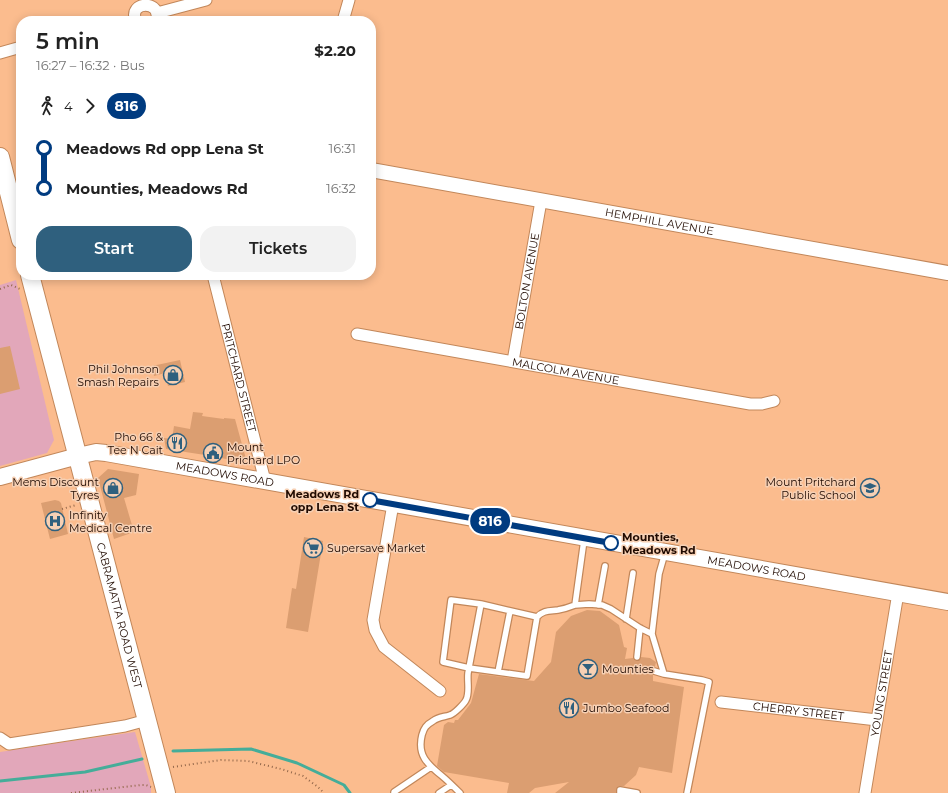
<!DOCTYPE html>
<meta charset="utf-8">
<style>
body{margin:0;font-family:Montserrat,sans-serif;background:#f2f2f2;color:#222;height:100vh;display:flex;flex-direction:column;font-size:15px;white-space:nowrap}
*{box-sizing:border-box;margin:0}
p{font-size:13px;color:#767676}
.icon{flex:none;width:22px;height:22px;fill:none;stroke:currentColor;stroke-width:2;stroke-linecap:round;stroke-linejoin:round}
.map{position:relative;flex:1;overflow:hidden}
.panel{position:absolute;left:16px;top:16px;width:360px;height:264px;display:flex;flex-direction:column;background:#fff;border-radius:16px;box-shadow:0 2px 10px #0003}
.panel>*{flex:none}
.badge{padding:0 8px;border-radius:13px;font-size:14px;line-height:26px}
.map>.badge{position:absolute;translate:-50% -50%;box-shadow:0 0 0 2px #fff}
.legs{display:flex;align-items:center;gap:6px;height:44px;padding:0 20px;font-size:13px}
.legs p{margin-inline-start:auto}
.head{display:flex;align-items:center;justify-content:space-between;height:68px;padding:0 20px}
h1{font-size:22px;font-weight:600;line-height:30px}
.button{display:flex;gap:8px;margin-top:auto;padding:8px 20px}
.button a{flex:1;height:46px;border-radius:16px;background:#2f607e;color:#fff;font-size:16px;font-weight:600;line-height:46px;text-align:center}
.button a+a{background:#f2f2f2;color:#222}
ul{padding:0 20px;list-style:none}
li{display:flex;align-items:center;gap:14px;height:40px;font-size:15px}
li i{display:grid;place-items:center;width:6px;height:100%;margin:0 5px;background:currentColor}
li i::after{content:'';width:10px;height:10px;margin:-5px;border:3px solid;border-radius:50%;background:#fff}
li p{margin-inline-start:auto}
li:first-child i{background:linear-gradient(#0000 50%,currentColor 0)}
li:last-child i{background:linear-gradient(currentColor 50%,#0000 0)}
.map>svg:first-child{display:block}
</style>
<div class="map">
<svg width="948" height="793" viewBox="0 0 948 793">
<rect width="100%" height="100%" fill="#fbbc8e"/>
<path fill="#e2a7ba" d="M16,280L54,440L47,453L0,466V285Z
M135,732L151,787V793H0V752L65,742Z"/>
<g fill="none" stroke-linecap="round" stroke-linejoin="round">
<path stroke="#45ad99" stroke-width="3" d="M173,751L251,749L297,763L344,785L350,793
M0,781L85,772L142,759"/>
</g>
<path fill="#db9e71" d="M10,346L20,389L0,394V348Z
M180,360L185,382L168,386L165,373L154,376L152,366Z
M193,412L203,413L202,416L224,419V418L235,419L246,459L242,462L205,455L166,449L164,438L172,439L174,426L190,429Z
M108,469L139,474L136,495L124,498L134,532L114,539L98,478Z
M55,500L59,501L61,503L68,534L50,539L41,503Z
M304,537L323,541L308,632L286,628L292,588L296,589Z
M587,610L600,611L619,625L624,647L627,648L625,659L633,658L634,660L637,661L640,660L641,657L650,658L656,662L655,667L651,668L650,670L651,674L653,675V681L684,687L672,773L639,767L636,775L624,786H619L617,787L616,793H555L569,782L535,788L529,793H507L509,783L444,772L437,766L444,725L448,722L454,723L455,720H458L471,703L479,674L534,681L551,662L556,632L571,616Z"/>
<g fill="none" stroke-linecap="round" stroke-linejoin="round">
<defs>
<path id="service" d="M665,553L659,574L652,634L664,674L702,680L709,682L687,793
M481,604L451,600L443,662L469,668L527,676L537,617
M575,605L589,604L602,605L611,609L640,628L652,634
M598,605L605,566
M626,619L633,573
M637,657L640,628
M654,671L664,674
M498,672L510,611
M394,793V792L431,767
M439,793L451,785
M460,793C454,787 448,781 442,776C427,764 417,755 422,735C424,728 426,725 433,721C438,717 444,717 450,715C454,714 464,704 466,700C470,693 467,682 468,673L481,604L537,617C543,610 550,611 558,610C564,609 570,607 575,605L584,540
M620,793V790L637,793"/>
<g id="minor">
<path d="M157,13L206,0"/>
<path d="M136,21C127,0 164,0 156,21"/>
<path d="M343,21L349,0"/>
<path d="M0,53L21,47"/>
<path id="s1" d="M213,275L265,481"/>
<path id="s2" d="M357,334L750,404H762L774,401"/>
<path id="s3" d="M513,361L541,201"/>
<path d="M393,504L373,620L375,630L384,647L440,691"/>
<path id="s4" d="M721,702L877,720"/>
<path d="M0,738L9,744L125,726L147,720"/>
<path id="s5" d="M865,793L898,593"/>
</g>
<g id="tertiary">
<path id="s6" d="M371,170L948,273"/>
</g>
<g id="secondary">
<path id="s7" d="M0,477L78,456L96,452L106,453L948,602"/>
</g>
<g id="primary">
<path d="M0,157L21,240"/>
<path id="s8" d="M30,275L166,793"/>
</g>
</defs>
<use href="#service" stroke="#c2875a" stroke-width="8"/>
<use href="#minor" stroke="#c2875a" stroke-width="13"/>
<use href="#tertiary" stroke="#c2875a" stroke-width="16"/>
<use href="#secondary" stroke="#c2875a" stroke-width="18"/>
<use href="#primary" stroke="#c2875a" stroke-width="20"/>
<path stroke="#94684b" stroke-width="2" stroke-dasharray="1 3" stroke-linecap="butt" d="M0,289L11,285L20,289
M62,509L76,505
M173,767L221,760L248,761L281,769L303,776L318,787L324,793
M71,793L141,785H146L151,787"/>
<use href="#service" stroke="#fff" stroke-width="5.5"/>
<use href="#minor" stroke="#fff" stroke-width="11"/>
<use href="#tertiary" stroke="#fff" stroke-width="14"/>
<use href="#secondary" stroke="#fff" stroke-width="16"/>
<use href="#primary" stroke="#fff" stroke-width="18"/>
</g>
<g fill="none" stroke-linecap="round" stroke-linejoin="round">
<defs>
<path id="line-1" d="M370,500L611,543"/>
</defs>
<use href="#line-1" stroke="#fff" stroke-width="9"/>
<use href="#line-1" stroke="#003b80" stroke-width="6"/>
</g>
<defs>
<symbol id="shop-ring" viewBox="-11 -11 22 22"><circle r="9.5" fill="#f6d0b4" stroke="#2f607e" stroke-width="1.5"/><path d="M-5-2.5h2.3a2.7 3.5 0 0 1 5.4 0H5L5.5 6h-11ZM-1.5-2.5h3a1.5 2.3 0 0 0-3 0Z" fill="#2f607e"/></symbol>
<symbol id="restaurant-ring" viewBox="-11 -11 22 22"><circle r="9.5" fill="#f6d0b4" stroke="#2f607e" stroke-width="1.5"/><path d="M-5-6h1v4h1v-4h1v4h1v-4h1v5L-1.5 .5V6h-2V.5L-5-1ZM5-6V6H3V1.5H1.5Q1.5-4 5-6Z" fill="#2f607e"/></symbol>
<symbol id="civic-ring" viewBox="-11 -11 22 22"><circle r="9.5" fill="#f6d0b4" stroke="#2f607e" stroke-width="1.5"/><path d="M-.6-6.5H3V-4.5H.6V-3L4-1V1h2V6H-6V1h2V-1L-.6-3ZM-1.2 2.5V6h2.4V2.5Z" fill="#2f607e"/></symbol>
<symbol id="school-ring" viewBox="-11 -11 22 22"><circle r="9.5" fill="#f6d0b4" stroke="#2f607e" stroke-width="1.5"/><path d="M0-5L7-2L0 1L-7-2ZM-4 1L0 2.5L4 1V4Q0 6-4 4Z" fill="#2f607e"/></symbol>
<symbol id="hospital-ring" viewBox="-11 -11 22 22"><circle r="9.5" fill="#f6d0b4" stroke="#2f607e" stroke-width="1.5"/><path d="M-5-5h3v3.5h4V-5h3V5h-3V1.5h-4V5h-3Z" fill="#2f607e"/></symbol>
<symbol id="supermarket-ring" viewBox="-11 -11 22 22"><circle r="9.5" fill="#f6d0b4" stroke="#2f607e" stroke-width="1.5"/><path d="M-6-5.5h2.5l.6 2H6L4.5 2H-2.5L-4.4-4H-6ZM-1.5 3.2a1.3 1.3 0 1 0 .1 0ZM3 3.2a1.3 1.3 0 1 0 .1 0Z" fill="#2f607e"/></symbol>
<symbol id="bar-ring" viewBox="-11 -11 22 22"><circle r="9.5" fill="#f6d0b4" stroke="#2f607e" stroke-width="1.5"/><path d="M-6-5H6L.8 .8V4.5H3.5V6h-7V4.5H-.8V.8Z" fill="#2f607e"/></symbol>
</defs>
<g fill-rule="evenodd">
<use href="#shop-ring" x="162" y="364" width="22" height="22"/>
<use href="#restaurant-ring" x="166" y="432" width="22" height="22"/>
<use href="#civic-ring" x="202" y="442" width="22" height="22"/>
<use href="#shop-ring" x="102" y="477" width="22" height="22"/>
<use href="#school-ring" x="859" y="477" width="22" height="22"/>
<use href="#hospital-ring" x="44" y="510" width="22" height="22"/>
<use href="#supermarket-ring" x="302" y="537" width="22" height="22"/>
<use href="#bar-ring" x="577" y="658" width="22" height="22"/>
<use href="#restaurant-ring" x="558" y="697" width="22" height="22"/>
</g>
<g fill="#fff" stroke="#003b80" stroke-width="2">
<circle cx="370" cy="500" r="7"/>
<circle cx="611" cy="543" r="7"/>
</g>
<g text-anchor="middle" stroke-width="3" stroke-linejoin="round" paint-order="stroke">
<g font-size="11" fill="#200a00" stroke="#f6d0b4">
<text dy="4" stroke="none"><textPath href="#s6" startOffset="293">HEMPHILL AVENUE</textPath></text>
<text dy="4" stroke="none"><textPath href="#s3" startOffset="81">BOLTON AVENUE</textPath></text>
<text dy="4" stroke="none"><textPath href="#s2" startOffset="212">MALCOLM AVENUE</textPath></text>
<text dy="4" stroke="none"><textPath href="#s1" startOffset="106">PRITCHARD STREET</textPath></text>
<text dy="4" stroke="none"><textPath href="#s7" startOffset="230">MEADOWS ROAD</textPath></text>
<text dy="4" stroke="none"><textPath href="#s7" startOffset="770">MEADOWS ROAD</textPath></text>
<text dy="4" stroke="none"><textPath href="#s8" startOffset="352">CABRAMATTA ROAD WEST</textPath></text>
<text dy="4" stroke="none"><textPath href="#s5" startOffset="101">YOUNG STREET</textPath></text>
<text dy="4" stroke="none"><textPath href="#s4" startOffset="78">CHERRY STREET</textPath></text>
</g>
<g font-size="11" fill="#200a00" stroke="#f6d0b4" text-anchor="start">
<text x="159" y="373" text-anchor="end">Phil Johnson<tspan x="159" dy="13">Smash Repairs</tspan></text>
<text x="163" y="441" text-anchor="end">Pho 66 &amp;<tspan x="163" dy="13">Tee N Cait</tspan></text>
<text x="227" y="451">Mount<tspan x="227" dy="13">Prichard LPO</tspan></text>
<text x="99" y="486" text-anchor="end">Mems Discount<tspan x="99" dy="13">Tyres</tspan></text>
<text x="856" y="486" text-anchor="end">Mount Pritchard<tspan x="856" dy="13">Public School</tspan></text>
<text x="69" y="519">Infinity<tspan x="69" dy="13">Medical Centre</tspan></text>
<text x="327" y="552">Supersave Market</text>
<text x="602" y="673">Mounties</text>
<text x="583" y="712">Jumbo Seafood</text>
</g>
<g font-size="11" font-weight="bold" fill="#200a00" stroke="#f6d0b4" text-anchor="end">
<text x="359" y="498">Meadows Rd<tspan x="359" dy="13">opp Lena St</tspan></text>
<text x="622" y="541" text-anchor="start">Mounties,<tspan x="622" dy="13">Meadows Rd</tspan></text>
</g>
</g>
</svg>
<b class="badge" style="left:490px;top:521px;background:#003b80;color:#fff">816</b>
<section class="panel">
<div class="head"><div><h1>5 min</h1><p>16:27 – 16:32 · Bus</p></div><b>$2.20</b></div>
<div class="legs"><svg class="icon" aria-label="walk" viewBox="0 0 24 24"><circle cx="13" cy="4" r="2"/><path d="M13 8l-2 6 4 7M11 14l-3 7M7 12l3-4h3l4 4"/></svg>4<svg class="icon" aria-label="forward" viewBox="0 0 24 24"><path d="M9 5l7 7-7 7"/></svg><b class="badge" style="background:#003b80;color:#fff">816</b></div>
<ul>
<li><i style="color:#003b80"></i><b>Meadows Rd opp Lena St</b><p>16:31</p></li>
<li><i style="color:#003b80"></i><b>Mounties, Meadows Rd</b><p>16:32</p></li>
</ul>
<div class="button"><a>Start</a><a>Tickets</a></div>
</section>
</div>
